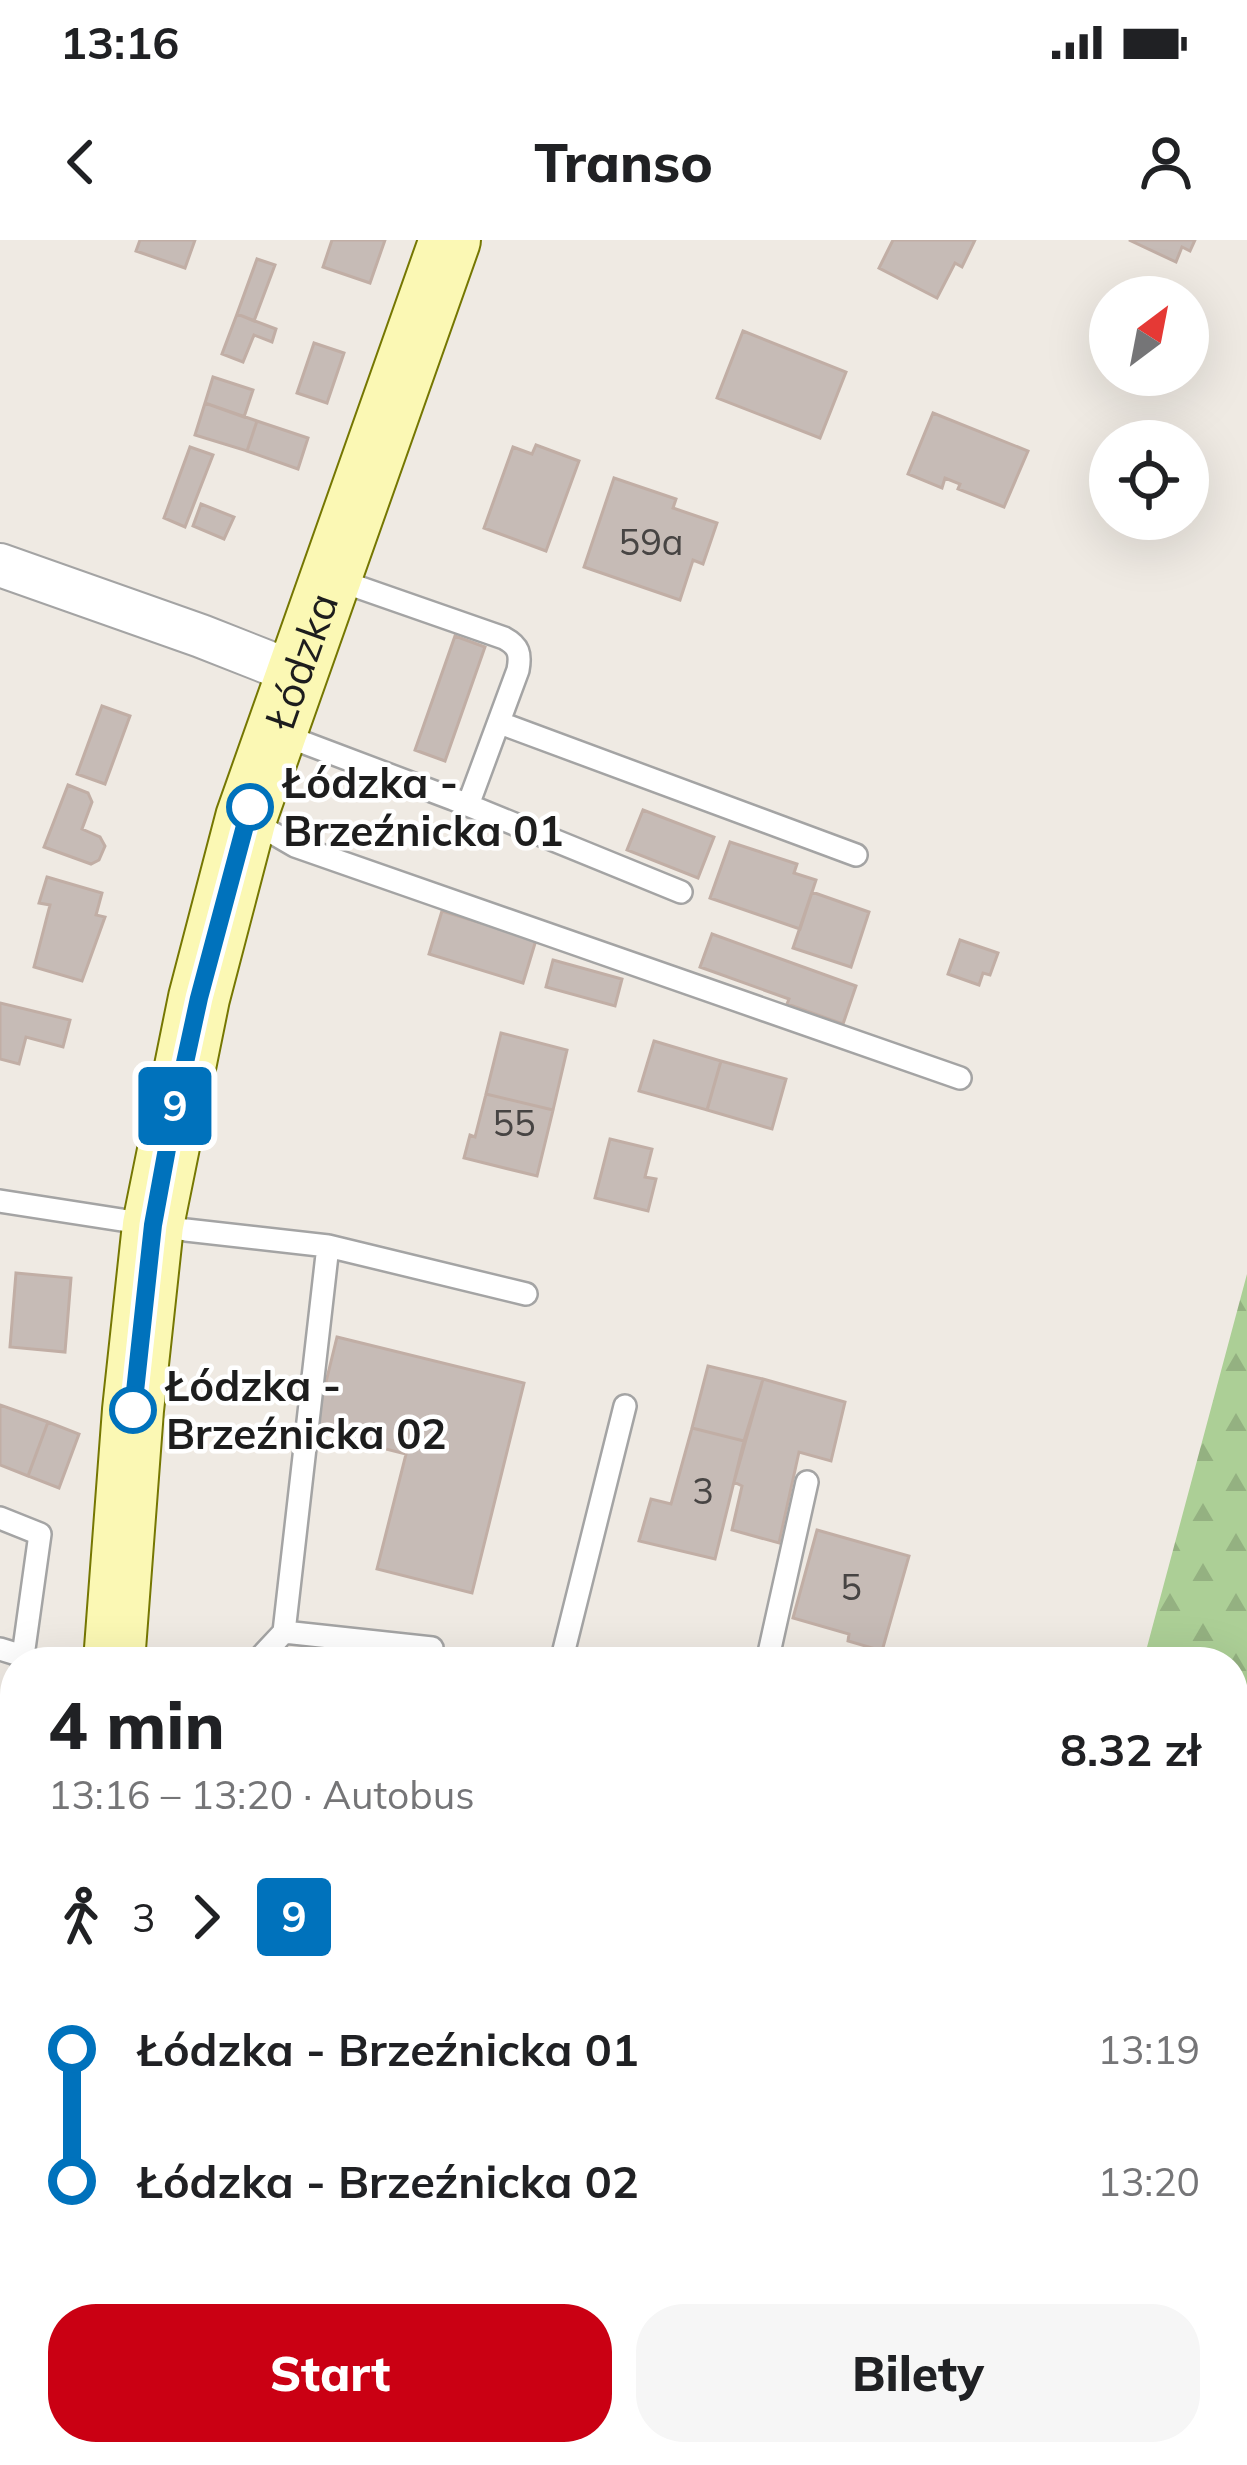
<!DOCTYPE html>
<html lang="pl">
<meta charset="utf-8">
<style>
body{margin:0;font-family:Mulish,sans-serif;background:#f6f6f6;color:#202124;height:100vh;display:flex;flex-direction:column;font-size:45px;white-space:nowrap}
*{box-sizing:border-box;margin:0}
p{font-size:39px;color:#757577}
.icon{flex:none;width:66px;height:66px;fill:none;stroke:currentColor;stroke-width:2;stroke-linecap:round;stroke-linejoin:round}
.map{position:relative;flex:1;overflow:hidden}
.panel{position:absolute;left:0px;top:1407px;width:1248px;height:819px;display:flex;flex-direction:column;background:#fff;border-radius:48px 48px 0 0;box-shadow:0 12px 48px #0002}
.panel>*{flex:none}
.badge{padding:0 24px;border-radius:9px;font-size:42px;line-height:78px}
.needle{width:78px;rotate:32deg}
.tools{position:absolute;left:1089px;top:36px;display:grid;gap:24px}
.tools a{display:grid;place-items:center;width:120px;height:120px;border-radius:50%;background:#fff;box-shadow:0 12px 48px #0002;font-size:60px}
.map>.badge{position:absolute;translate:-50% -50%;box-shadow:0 0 0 6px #fff}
.legs{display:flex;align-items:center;gap:18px;height:132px;padding:0 48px;font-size:39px}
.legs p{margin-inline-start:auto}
.overview{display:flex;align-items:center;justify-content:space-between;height:204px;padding:0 48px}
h1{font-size:66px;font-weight:800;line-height:90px}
.button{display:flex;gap:24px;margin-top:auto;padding:24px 48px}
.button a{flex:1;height:138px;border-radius:48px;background:#ca0013;color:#fff;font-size:48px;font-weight:800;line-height:138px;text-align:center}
.button a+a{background:#f6f6f6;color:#202124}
ul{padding:0 48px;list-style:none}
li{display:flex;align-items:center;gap:42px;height:132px;font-size:45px}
li i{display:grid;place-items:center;width:18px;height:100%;margin:0 15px;background:currentColor}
li i::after{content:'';width:30px;height:30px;margin:-15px;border:9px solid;border-radius:50%;background:#fff}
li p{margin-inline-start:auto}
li:first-child i{background:linear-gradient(#0000 50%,currentColor 0)}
li:last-child i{background:linear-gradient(currentColor 50%,#0000 0)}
.status{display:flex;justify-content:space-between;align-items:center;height:84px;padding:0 60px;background:#fff;direction:ltr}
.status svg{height:33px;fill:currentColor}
header{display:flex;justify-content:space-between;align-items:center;height:156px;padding:0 48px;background:#fff;font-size:54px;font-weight:800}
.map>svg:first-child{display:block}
</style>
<div class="status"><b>13:16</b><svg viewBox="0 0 49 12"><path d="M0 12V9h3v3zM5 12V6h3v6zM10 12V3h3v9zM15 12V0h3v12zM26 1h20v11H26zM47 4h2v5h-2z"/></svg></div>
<header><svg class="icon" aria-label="back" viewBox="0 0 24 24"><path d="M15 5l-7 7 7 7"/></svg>Transo<svg class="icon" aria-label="person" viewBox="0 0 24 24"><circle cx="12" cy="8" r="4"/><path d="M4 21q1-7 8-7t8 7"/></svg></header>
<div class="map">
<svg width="1247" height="2225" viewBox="0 0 1247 2225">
<defs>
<pattern id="grass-dots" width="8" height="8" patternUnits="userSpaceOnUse" patternTransform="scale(3)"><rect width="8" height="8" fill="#ceeba6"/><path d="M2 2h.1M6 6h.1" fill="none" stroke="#b0c98e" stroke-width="1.8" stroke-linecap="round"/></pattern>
<pattern id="forest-firs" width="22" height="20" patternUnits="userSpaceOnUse" patternTransform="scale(3)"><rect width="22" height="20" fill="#accf96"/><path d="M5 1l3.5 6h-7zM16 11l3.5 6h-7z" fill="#94b181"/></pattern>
</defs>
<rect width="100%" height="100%" fill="#efeae3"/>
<path fill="url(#grass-dots)" d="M94,2211H212L211,2225H93Z"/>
<path fill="url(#forest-firs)" d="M1247,1034V2061L1233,2056V1422H1143Z"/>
<path fill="#e1e1e1" d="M0,1996L15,1997V2071L10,2120L0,2118Z"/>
<path fill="#c6bbb6" stroke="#c1aea5" stroke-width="3" d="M140,0H195L185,28L136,11Z
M332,0H385L370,43L323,27Z
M893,0H975L962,27L955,23L937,58L879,28Z
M1129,0H1195L1190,11L1182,7L1176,22Z
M257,19L275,25L254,81L237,74Z
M237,74L276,89L272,102L254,95L243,122L222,114Z
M743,91L846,132L820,198L717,158Z
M314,103L344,113L327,163L297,153Z
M213,137L253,150L244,177L205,163Z
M205,163L257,181L247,211L195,195Z
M933,173L1028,211L1004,267L958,249L960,244L945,238L942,248L908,234Z
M257,181L308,198L298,229L247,211Z
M536,205L579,221L546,311L484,288L513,207L532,214Z
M190,207L213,215L185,287L164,278Z
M614,238L676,259L673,268L717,283L703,324L693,320L680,360L584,327Z
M201,264L234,277L224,299L193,286Z
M455,396L485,407L445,521L415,510Z
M102,466L130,476L105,544L77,534Z
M68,545L88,553L92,562L82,589L100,597L105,606L99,620L91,624L44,607Z
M643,570L714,597L698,638L627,610Z
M730,602L797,624L794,633L816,640L800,689L710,658Z
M47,637L102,653L96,675L105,677L82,741L34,727L50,665L39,663Z
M812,652L869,672L851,727L793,708Z
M442,671L536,700L523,743L429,714Z
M712,694L856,746L843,784L787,764L789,759L700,727Z
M960,700L998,713L990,735L983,733L979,745L948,734Z
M553,720L622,739L615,766L546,747Z
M0,763L70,780L63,807L26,797L19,824L0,819Z
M501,793L567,810L553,870L486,854Z
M654,801L721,821L707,870L639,851Z
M721,821L786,839L772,889L707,870Z
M486,854L553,870L537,936L464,918L470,895L475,897Z
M610,899L652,909L645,937L656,939L648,971L595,958Z
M16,1033L71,1038L65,1112L10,1107Z
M337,1097L524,1143L472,1353L377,1329L406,1214L314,1191Z
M708,1126L763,1139L744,1201L692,1188Z
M763,1139L845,1162L831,1221L799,1212L779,1303L732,1290L742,1246L734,1242Z
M0,1165L48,1182L28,1236L0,1225Z
M48,1182L79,1194L59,1248L28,1236Z
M692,1188L744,1201L715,1319L639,1301L651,1259L671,1264Z
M817,1290L909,1316L882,1411L848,1401L849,1394L793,1378Z
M212,2211H298L375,2219L374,2225H211Z"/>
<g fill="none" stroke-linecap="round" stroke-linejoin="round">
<defs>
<path id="service" d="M332,338L504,398C519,406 521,414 518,430L468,565
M500,483L856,615
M281,494L453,559L681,652
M252,581L295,606L960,838
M0,961L186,990L328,1006L526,1054
M0,1278L40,1294L23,1416
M284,1392L432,1408
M0,1409L23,1416L22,1422
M256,1422L284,1392L328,1006
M561,1422L625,1166
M767,1422L807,1242
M0,1554L14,1519L15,1505
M0,1721L15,1723
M0,2142L15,2145"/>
<path id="minor" d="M0,325L201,396L295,433"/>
<g id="secondary">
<path id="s1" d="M114,1422L133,1170L153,985L199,758L246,578L450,0"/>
<path d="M51,2225L52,2211"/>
</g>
</defs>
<use href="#service" stroke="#a4a4a4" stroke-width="26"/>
<use href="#minor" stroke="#a4a4a4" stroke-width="46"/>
<use href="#secondary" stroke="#757702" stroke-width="64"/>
<use href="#service" stroke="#fff" stroke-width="21"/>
<use href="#minor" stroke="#fff" stroke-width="42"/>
<use href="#secondary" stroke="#fbf8b4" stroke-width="60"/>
</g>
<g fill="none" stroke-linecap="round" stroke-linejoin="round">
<defs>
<path id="line-1" d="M133,1170L153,985L171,887L199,758L250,567"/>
</defs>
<use href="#line-1" stroke="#fff" stroke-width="27"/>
<use href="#line-1" stroke="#0072bc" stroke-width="18"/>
</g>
<g fill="#fff" stroke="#0072bc" stroke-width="6">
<circle cx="250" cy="567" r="21"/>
<circle cx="133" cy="1170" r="21"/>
</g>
<g text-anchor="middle" stroke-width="9" stroke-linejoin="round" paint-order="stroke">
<g font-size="36" fill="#474443">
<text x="651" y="315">59a</text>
<text x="514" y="896">55</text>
<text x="703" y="1264">3</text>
<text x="851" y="1360">5</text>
</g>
<g font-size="42" fill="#1d1d1d" stroke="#fff">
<text dy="15" stroke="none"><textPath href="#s1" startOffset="1023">Łódzka</textPath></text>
</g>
<g font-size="42" font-weight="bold" fill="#1d1d1d" stroke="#fff" text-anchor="start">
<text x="283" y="558">Łódzka -<tspan x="283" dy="48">Brzeźnicka 01</tspan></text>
<text x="166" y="1161">Łódzka -<tspan x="166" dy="48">Brzeźnicka 02</tspan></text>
</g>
</g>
</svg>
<div class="tools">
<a><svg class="needle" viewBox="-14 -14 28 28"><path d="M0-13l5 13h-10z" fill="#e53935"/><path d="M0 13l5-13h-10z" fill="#757577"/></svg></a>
<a><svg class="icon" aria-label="locate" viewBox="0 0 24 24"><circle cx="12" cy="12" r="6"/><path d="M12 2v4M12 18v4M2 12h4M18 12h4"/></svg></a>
</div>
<b class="badge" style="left:175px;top:866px;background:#0072bc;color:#fff">9</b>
<section class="panel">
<div class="overview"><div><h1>4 min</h1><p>13:16 – 13:20 · Autobus</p></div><b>8.32 zł</b></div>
<div class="legs"><svg class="icon" aria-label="walk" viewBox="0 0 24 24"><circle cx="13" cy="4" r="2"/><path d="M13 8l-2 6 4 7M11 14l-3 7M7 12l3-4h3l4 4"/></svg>3<svg class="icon" aria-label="forward" viewBox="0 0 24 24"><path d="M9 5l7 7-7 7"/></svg><b class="badge" style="background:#0072bc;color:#fff">9</b></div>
<ul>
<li><i style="color:#0072bc"></i><b>Łódzka - Brzeźnicka 01</b><p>13:19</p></li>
<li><i style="color:#0072bc"></i><b>Łódzka - Brzeźnicka 02</b><p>13:20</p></li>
</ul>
<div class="button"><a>Start</a><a>Bilety</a></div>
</section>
</div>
